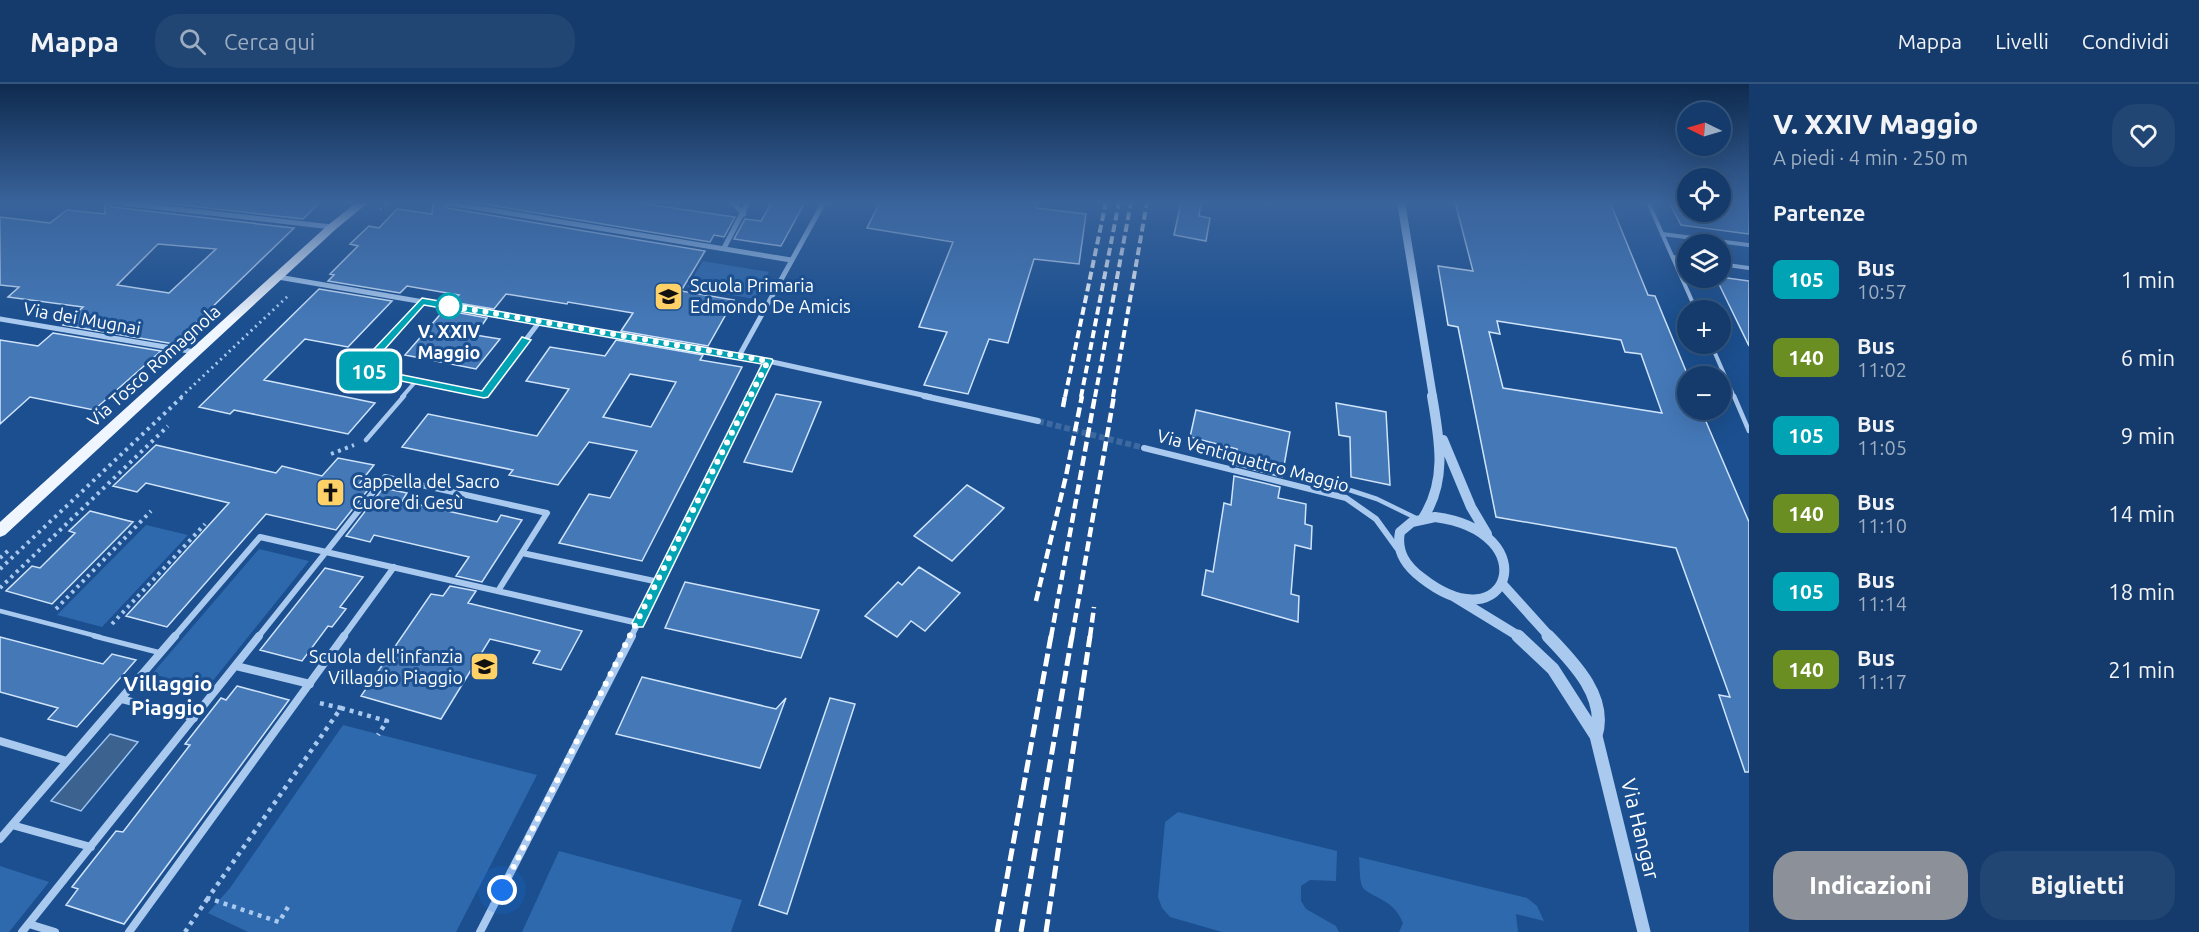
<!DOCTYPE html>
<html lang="it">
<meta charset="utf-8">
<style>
body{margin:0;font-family:Ubuntu,sans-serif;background:#214673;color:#f1f3f6;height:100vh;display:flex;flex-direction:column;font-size:22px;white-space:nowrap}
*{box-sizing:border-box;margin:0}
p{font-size:20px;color:#9dadc1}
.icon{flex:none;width:33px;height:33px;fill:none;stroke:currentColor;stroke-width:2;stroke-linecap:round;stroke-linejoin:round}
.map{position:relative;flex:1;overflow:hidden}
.sheet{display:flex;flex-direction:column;background:#143b6b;width:450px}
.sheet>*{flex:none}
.badge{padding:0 12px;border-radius:9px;font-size:21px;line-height:39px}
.needle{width:39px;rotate:275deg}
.controls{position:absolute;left:1677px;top:18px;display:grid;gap:12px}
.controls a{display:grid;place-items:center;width:54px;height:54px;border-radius:50%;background:#143b6b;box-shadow:0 6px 24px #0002,0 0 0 2px #33557e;font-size:30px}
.you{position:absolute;width:30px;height:30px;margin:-15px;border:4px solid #fff;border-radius:50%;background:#1a73e8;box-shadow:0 0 0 9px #1a73e833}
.map>.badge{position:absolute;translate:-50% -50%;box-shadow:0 0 0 3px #fff}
h2{padding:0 24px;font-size:22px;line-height:54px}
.round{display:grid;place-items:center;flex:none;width:63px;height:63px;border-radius:24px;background:#214673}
.head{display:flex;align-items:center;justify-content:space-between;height:102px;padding:0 24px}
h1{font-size:28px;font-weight:800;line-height:45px}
.cta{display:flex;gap:12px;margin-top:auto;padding:12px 24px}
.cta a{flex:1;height:69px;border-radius:24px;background:#8c9099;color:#fff;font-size:24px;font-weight:800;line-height:69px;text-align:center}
.cta a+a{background:#214673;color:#f1f3f6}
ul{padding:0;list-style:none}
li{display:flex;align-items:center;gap:18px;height:78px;padding:0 24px}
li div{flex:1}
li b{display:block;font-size:22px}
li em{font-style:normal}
li .badge{min-width:66px;font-weight:700;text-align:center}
header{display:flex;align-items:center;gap:36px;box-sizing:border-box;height:84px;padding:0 30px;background:#143b6b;border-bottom:2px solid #33557e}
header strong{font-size:28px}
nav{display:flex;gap:33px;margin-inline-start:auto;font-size:21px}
.search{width:420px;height:54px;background:#214673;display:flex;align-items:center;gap:15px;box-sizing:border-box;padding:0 21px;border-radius:24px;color:#9dadc1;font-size:22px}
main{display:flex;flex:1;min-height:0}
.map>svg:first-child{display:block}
</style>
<header>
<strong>Mappa</strong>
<div class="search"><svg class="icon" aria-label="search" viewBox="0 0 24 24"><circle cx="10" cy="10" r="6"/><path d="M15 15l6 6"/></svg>Cerca qui</div>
<nav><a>Mappa</a><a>Livelli</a><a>Condividi</a></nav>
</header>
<main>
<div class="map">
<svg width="1749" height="848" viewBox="0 0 1749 848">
<rect width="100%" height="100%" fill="#1b4f8f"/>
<path fill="#2e69ad" d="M703,177L769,188L754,215L687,203Z
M146,441L188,451L102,543L57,531Z
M259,465L309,477L207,604L152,590Z
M343,641L537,691L456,848H248L208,829L230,804Z
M1178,728L1337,767L1336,797L1310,796L1301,802V817L1306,825L1336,842L1339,848H1222L1170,833L1162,824L1158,813L1165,738Z
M559,767L742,816L731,848H522Z
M1359,773L1527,814L1537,822L1544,837L1516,830L1518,848H1399L1403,839C1393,813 1367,813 1362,802C1359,794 1360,781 1359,773Z
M0,782L49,798L9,848H0Z"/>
<path fill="#3c6290" stroke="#9cc4f0" stroke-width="1.5" d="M110,650L138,658L81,727L51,717Z"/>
<path fill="#4478b7" stroke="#cfe3fa" stroke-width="1.5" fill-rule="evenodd" d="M105,118L112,123L294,144L174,260L63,241L83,223L8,213L19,203L0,201V133L50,139L67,126L105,130ZM158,160L216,165L169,209L117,201Z
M155,118H320L303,135Z
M433,118H443L447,124L705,167L681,207L734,216L708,262L621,247L633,229L568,218L567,220L506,210L494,225L452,218L459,211L407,202L400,209L328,197L334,191L330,190L358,162L350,160L369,142L379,144L397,125L432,130Z
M471,118H632L735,133L724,153L714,151L710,158Z
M772,118H805L781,162L734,155L745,135L761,137Z
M880,118H1035L1036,124L1086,130L1079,180L1034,175L1008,259L989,255L968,310L924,301L947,248L919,243L953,158L867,144Z
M1181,118H1201L1199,132L1210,134L1206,157L1174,151Z
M1455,118H1610L1648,211L1655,212L1688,292V326H1701L1749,438V688H1745L1719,611L1730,613L1676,464L1496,433L1458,243L1448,241L1438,182L1473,187ZM1497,237L1621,256L1625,268L1641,270L1662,329L1503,304L1489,248L1500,250Z
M1669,118H1688V128H1720V118H1749V150L1681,141Z
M1720,193L1749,197V262L1716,194Z
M319,205L392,217L348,263L305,255L264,296L375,319L348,350L234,326L230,330L199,323Z
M444,226L487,234L475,251L500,255L476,285L405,271Z
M53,249L161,267L94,326L30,313L0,340V256L38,262Z
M616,256L703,271L700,276L742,283L642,477L559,459L589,410L610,414L637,367L589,358L558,401L509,391L513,386L402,363L428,330L537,352L569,305L526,297L550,263L605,272ZM630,290L676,298L651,343L603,333Z
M776,310L821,318L792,388L744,378Z
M1336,319L1386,328L1390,401L1351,393L1350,353L1339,351Z
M1196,326L1290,348L1282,393L1235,381L1237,365L1190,353Z
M156,361L276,389L282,382L322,392L338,374L374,381L359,400L371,402L336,446L266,430L167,543L126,532L229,419L146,399L137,408L113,402Z
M1234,392L1280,403L1278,414L1306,420L1305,440L1312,442L1311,465L1295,461L1291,510L1299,512L1298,538L1202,511L1206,486L1213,488L1224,419L1231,421Z
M967,401L1004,424L952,477L914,452Z
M383,404L407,409L402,417L497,438L501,431L522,436L482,498L456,492L469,473L374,451L370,458L346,452Z
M90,427L133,438L52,520L6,507L32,482L40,484L75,449L69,447Z
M919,483L960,509L925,547L911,537L897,553L865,532L898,498L902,501Z
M325,484L363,493L340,523L346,525L332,543L328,542L302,577L260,566Z
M685,498L819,526L801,574L665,544Z
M450,502L476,507L468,519L582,547L561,586L533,579L540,567L490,555L441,635L361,612L431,510L443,512Z
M0,553L103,580L112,570L136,576L77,643L48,635L58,624L0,608Z
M642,593L776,625L786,614L760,684L616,650Z
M237,602L289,616L124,840L66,821L78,805L72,803L116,747L123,748L190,661L185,660L221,614L226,616Z
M830,614L855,620L787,830L759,821Z"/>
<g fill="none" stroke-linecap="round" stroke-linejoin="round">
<path stroke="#3d69a0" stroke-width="6" stroke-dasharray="6 3" stroke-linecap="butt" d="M1038,337L1144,364"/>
<path stroke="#a9c9ee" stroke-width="3" stroke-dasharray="2 4" stroke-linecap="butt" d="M380,126L388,118
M181,313L289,211"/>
<path stroke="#a9c9ee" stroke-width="4" stroke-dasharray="3 4.5" stroke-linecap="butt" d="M331,370L354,361
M0,474L10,465
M0,485L183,312
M0,504L168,342
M56,525L151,427
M112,540L205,440"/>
<path stroke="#a9c9ee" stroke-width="4.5" stroke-dasharray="4 5" stroke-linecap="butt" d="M341,624L387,637L378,651
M288,823L279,838L208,814L341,624L315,618
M185,848L208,814"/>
<path stroke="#a9c9ee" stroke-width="4" d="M1648,118L1696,226
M1662,150L1749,161
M1673,173L1688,175
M1720,180L1749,184
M1711,260L1734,313
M402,313L416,297"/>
<path stroke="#a9c9ee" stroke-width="4.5" d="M1734,312L1749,347
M366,356L404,312
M1313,394L1377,415L1418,435
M0,527L100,553"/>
<path stroke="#a9c9ee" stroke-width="5" d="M94,552L161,569"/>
<path stroke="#a9c9ee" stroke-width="5" d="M113,118L332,143
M732,118L744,130
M448,119L791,176
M724,164L748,118
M278,193L768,277L931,313
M422,217L360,286L484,311L540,237
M0,235L195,268
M739,272L824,118
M750,313L768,277"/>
<path stroke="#a9c9ee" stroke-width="6" d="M924,312L1038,337
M1144,364L1346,414L1376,435L1397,464
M522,469L659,498
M498,507L547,429L385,393L326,468L638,539
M174,553L260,453L326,468L258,553
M343,553L394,483
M631,553L751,312"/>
<path stroke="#a9c9ee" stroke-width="8" d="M236,582L310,600
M121,615L194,634
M0,657L67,677
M12,741L91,763
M0,755L175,552
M29,840L55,848
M22,848L259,552
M129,848L344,552
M480,848L632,552"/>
<path stroke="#a9c9ee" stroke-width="8" d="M1401,118L1433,313"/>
<path stroke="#a9c9ee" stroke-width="10" d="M1443,356L1471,423L1487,450
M1435,433C1547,448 1509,562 1422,494C1406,482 1396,468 1400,448L1412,438Z
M1423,434C1448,396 1439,354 1432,312
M1504,502L1550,553
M1453,512L1520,553"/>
<path stroke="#a9c9ee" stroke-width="13" d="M1518,552L1553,585L1596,652L1644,848
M1548,552C1573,578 1608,613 1596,652"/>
<path fill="#f0f6ff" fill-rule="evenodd" d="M357,118H369L336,145L5,451L0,453V438L328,141Z"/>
<path stroke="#fff" stroke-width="4" stroke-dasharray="8 4" stroke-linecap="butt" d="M1065,313L1106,118
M1081,313L1119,118
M1095,313L1131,118
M1113,313L1147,118"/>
<path stroke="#fff" stroke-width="4.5" stroke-dasharray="10 4.5" stroke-linecap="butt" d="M1063,323L1065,312
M1036,517L1066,392L1082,312
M1051,553L1095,312
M1072,553L1114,312
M1090,553L1094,523"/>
<path stroke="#fff" stroke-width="5" stroke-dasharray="13 5" stroke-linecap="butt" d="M997,848L1051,552
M1021,848L1072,552
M1046,848L1090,552"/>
</g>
<linearGradient id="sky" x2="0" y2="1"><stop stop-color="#0f2b4f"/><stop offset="0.5" stop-color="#39639b"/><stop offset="1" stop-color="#39639b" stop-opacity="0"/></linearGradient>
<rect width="1749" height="237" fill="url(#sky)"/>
<path fill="#00a3b4" stroke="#fff" stroke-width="1.5" d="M422,214L772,275L773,277L643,543H634L632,539L762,280L424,221L368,284L482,307L522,253L531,256L488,313L484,314L357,288V283Z"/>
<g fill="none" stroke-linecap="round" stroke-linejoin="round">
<path stroke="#fff" stroke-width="6" stroke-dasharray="0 10.8" d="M449,222L446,221L768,277L502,806"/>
</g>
<defs>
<symbol id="school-square" viewBox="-11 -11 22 22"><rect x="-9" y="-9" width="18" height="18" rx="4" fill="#ffd166" stroke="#1b4f8f"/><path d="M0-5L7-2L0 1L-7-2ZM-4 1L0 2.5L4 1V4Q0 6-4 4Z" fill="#111"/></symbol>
<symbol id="church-square" viewBox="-11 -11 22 22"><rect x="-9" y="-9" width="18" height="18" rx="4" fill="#ffd166" stroke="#1b4f8f"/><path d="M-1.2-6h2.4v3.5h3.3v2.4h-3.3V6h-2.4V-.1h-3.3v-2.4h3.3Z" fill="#111"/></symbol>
</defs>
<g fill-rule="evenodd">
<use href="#school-square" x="652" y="196" width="33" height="33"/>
<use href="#church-square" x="314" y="392" width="33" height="33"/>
<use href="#school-square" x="468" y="566" width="33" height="33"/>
</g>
<circle fill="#fff" stroke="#00a3b4" stroke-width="3" cx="449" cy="222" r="12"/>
<g text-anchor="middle" stroke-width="6" stroke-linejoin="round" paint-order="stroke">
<g font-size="18" fill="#fff" stroke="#1b4f8f" text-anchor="start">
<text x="690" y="208">Scuola Primaria<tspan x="690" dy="21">Edmondo De Amicis</tspan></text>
<text x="352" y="404">Cappella del Sacro<tspan x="352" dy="21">Cuore di Gesù</tspan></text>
<text x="463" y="579" text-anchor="end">Scuola dell'infanzia<tspan x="463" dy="21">Villaggio Piaggio</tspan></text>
</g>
<g font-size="18" fill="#fff" stroke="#1b4f8f">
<text transform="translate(82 235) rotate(10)" y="6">Via dei Mugnai</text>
<text transform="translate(154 282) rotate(-42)" y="6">Via Tosco Romagnola</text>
<text transform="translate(1253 377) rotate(15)" y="6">Via Ventiquattro Maggio</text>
</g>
<g font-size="18" font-weight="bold" fill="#fff" stroke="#1b4f8f">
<text x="449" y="254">V. XXIV<tspan x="449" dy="21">Maggio</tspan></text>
</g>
<g font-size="21" font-weight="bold" fill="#fff" stroke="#1b4f8f">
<text x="168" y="607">Villaggio<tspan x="168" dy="24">Piaggio</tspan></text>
</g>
<g font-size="21" fill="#fff" stroke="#1b4f8f">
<text transform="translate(1640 745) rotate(76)" y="7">Via Hangar</text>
</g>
</g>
</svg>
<div class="controls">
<a><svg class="needle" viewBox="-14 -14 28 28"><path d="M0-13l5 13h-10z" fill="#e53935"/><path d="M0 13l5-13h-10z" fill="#9dadc1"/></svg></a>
<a><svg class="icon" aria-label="locate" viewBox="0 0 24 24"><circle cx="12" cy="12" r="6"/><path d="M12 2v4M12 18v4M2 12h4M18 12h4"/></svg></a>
<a><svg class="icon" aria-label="layers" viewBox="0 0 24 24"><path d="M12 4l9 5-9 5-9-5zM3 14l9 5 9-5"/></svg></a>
<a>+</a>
<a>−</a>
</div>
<div class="you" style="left:502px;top:806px"></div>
<b class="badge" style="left:369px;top:287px;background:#00a3b4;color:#fff">105</b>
</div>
<section class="sheet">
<div class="head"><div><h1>V. XXIV Maggio</h1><p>A piedi · 4 min · 250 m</p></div><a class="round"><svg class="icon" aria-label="heart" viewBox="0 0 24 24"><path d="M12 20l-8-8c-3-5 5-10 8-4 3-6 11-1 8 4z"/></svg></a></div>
<h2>Partenze</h2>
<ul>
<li><span class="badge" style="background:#00a3b4;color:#fff">105</span><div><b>Bus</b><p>10:57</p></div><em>1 min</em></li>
<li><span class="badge" style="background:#6b8e23;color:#fff">140</span><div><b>Bus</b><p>11:02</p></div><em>6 min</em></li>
<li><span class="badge" style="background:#00a3b4;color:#fff">105</span><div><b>Bus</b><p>11:05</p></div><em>9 min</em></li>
<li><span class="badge" style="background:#6b8e23;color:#fff">140</span><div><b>Bus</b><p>11:10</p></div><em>14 min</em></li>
<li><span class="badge" style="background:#00a3b4;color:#fff">105</span><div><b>Bus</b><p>11:14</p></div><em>18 min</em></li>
<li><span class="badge" style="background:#6b8e23;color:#fff">140</span><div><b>Bus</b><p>11:17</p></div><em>21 min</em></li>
</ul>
<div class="cta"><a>Indicazioni</a><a>Biglietti</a></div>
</section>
</main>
